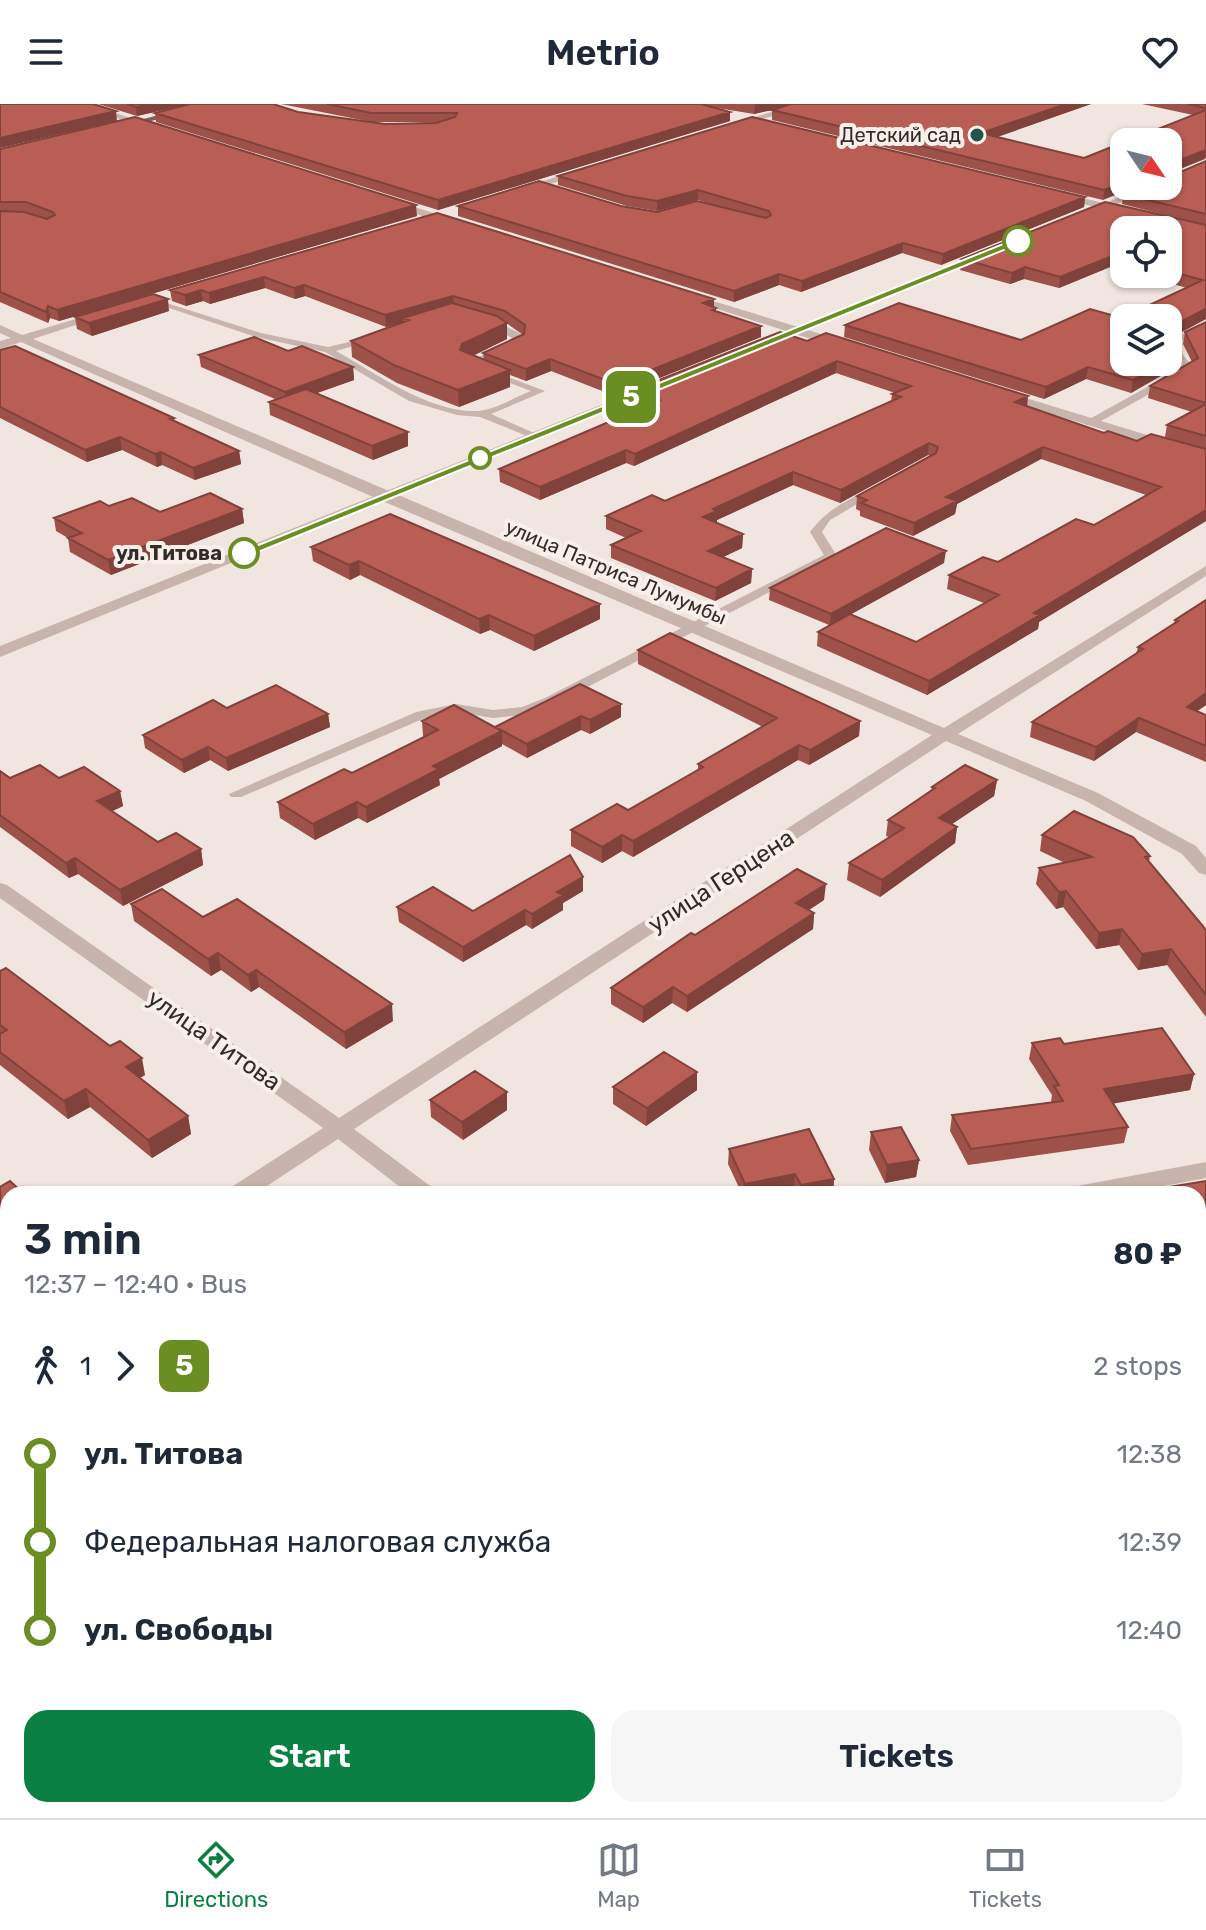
<!DOCTYPE html>
<meta charset="utf-8">
<style>
body{margin:0;font-family:Rubik,sans-serif;background:#f6f6f7;color:#1f2937;height:100vh;display:flex;flex-direction:column;font-size:30px;white-space:nowrap}
*{box-sizing:border-box;margin:0}
p{font-size:26px;color:#747a83}
.icon{flex:none;width:44px;height:44px;fill:none;stroke:currentColor;stroke-width:2;stroke-linecap:round;stroke-linejoin:round}
.map{position:relative;flex:1;overflow:hidden}
.sheet{position:absolute;left:0px;top:1082px;width:1206px;height:632px;display:flex;flex-direction:column;background:#fff;border-radius:24px 24px 0 0;box-shadow:0 2px 6px #0004}
.sheet>*{flex:none}
.badge{padding:0 16px;border-radius:12px;font-size:28px;line-height:52px}
.needle{width:52px;rotate:125deg}
.fabs{position:absolute;left:1110px;top:24px;display:grid;gap:16px}
.fabs a{display:grid;place-items:center;width:72px;height:72px;border-radius:16px;background:#fff;box-shadow:0 2px 6px #0004;font-size:40px}
.map>.badge{position:absolute;translate:-50% -50%;box-shadow:0 0 0 4px #fff}
.legs{display:flex;align-items:center;gap:12px;height:88px;padding:0 24px;font-size:26px}
.legs p{margin-inline-start:auto}
.head{display:flex;align-items:center;justify-content:space-between;height:136px;padding:0 24px}
h1{font-size:44px;font-weight:600;line-height:60px}
.cta{display:flex;gap:16px;margin-top:auto;padding:16px 24px}
.cta a{flex:1;height:92px;border-radius:24px;background:#0b8043;color:#fff;font-size:32px;font-weight:600;line-height:92px;text-align:center}
.cta a+a{background:#f6f6f7;color:#1f2937}
ul{padding:0 24px;list-style:none}
li{display:flex;align-items:center;gap:28px;height:88px;font-size:30px}
li i{display:grid;place-items:center;width:12px;height:100%;margin:0 10px;background:currentColor}
li i::after{content:'';width:20px;height:20px;margin:-10px;border:6px solid;border-radius:50%;background:#fff}
li p{margin-inline-start:auto}
li:first-child i{background:linear-gradient(#0000 50%,currentColor 0)}
li:last-child i{background:linear-gradient(currentColor 50%,#0000 0)}
header{display:flex;justify-content:space-between;align-items:center;height:104px;padding:0 24px;background:#fff;font-size:36px;font-weight:600}
.menu{display:flex;justify-content:space-around;align-items:center;height:112px;border-top:2px solid #e0e1e3;background:#fff;font-size:22px;color:#747a83}
.menu a{display:grid;justify-items:center;gap:4px}
.menu .active{color:#0b8043}
.map>svg:first-child{display:block}
</style>
<header><svg class="icon" aria-label="menu" viewBox="0 0 24 24"><path d="M4 6h16M4 12h16M4 18h16"/></svg>Metrio<svg class="icon" aria-label="heart" viewBox="0 0 24 24"><path d="M12 20l-8-8c-3-5 5-10 8-4 3-6 11-1 8 4z"/></svg></header>
<div class="map">
<svg width="1206" height="1714" viewBox="0 0 1206 1714">
<rect width="100%" height="100%" fill="#f0e5df"/>
<g fill="none" stroke-linecap="round" stroke-linejoin="round">
<path fill="#c7b4ac" fill-rule="evenodd" d="M151,194L261,229L328,243L374,232V236L336,247C377,270 430,309 478,307C495,306 515,293 531,287L462,261L515,236L485,218L493,216L519,229L525,237L476,261L545,287L491,310L541,332L532,334L480,313L457,311L409,297L325,248L256,233L151,198Z
M1206,218V225L1179,238L1183,251L1194,264L1192,266L1094,321H1086V317L1183,263L1173,252L1169,237Z
M871,384L881,386L830,416L822,428L837,452L835,454L555,600L524,611L493,614L456,608L425,614L241,693H231L229,690L416,608L456,600L493,606L522,603L545,594L824,451L810,428C827,405 847,397 871,384Z"/>
<path fill="#c7b4ac" fill-rule="evenodd" d="M75,0H88L158,23L150,25Z
M796,0H809L735,24L728,22Z
M583,64L586,69L518,90L513,87Z
M1058,88L1128,105L1129,107L1124,110L1054,93Z
M393,96L458,117L459,119L450,121L389,101L388,99Z
M690,190L847,238L849,241L839,244L686,195L684,193Z
M96,209L106,211L33,235L944,624L1206,462V472L958,630L1098,689L1196,742L1206,754V771L1199,769L1182,750L1086,697L946,637L354,1025L433,1084L437,1090H409L338,1035L255,1090H226L230,1084L323,1024L0,794V779L7,781L339,1014L932,631L380,396L21,238L0,245V237L11,234L0,229V221L22,231Z
M1003,287L1206,349V357L999,294L997,291Z
M1206,1058V1074L1121,1090H1065L1069,1084L1077,1082Z
M8,1224V1246L0,1249V1227Z
M1206,1564V1590L1198,1592V1566Z
M620,1706H678L674,1714H616Z
M730,1706H762L765,1714H733Z"/>
<path fill="#c7b4ac" fill-rule="evenodd" d="M1145,82H1159L1091,111L1082,109Z
M983,148L987,149V153L769,242L759,239Z
M653,280L663,283L0,553V542Z"/>
<path fill="#75615d" fill-rule="evenodd" d="M202,0H217L120,25L116,22Z"/>
</g>
<path fill="#9e5148" fill-rule="evenodd" d="M98,0H189L137,12Z
M281,0H1091L997,33L1084,54L1124,38L1103,96L772,16V6L777,5L754,10L711,3L730,8V17L438,106L156,18L155,9L298,8L385,20L437,18H372Z
M1142,0H1206V56L1193,11Z
M0,45L417,112L59,217L50,214L48,219L0,198Z
M1206,58V215L1171,234L1172,241L1180,250L1178,262L1131,289L1086,275L1044,295L844,233L845,221L899,199L1021,236L1090,205L1122,214L1187,184L1137,170H1168V126H1124V167L1110,163L1059,184L1024,175L1010,180L960,166L962,155L1105,98L1200,120L1122,100L1123,90L1144,82H1168V70L1171,72ZM1124,214H1168V258H1124Z
M558,72L1085,93L1084,103L941,161L902,149L801,188L779,181L734,198L458,112V102H621L657,108L719,103L698,96L657,107L627,102L558,81Z
M437,109L714,204L716,207L761,222V233L615,292L551,267L526,277L510,271V283L459,303L397,279L352,253L351,237L403,218L386,223L305,192L295,195L265,184L210,200L203,197L186,202L172,197L170,186ZM505,218L523,231L483,249L484,256L473,252L507,235Z
M169,207L92,232L77,225L75,213Z
M1206,218V417L1039,518L1038,525L927,591L817,542L818,528L829,521L769,496L770,484L944,459L850,510L916,538L984,499L947,485L949,471L998,458L1094,421L1146,391L1041,355L957,400L955,410L913,432L860,412V407L856,405L857,392L930,352L928,351L840,399L793,381L717,416V419L743,430L742,444L723,453L752,465L751,479L715,497L611,454V441L626,434L606,425V412L665,397L891,298L892,290L895,289L836,269L634,362L626,359L540,396L500,378L499,365L644,302L634,299V286L807,237L1027,302L1104,329L1137,337L1165,333L1167,321L1192,308L1148,294L1150,282L1192,258L1183,240L1185,228Z
M0,246L174,314L175,317L239,347L241,360L195,376L162,361L157,363L122,346L87,358L0,314Z
M288,247L353,263L354,276L317,289L408,328V342L373,356L270,311L269,298L275,295L201,263L199,251Z
M109,402L160,408L242,405L244,419L111,471L70,448L68,434L56,427L54,414Z
M311,443L600,515L534,547L490,526L480,530L360,471L350,476L313,457Z
M1206,496V601L1197,607L1206,611V658L1136,628L1094,657L1030,633L1032,618L1136,550L1138,543L1174,520L1175,516Z
M638,546L860,617L859,632L809,661L798,656L633,753L622,747L602,759L571,742V726L628,706L698,666V660L763,623L638,560Z
M580,580L621,613L590,630L581,626L527,654L502,640V642L439,675L440,681L367,719L358,714L315,736L280,714L278,698L352,669L424,633L423,632L422,617L495,623Z
M227,604L328,610L330,623L228,667L210,656L184,669L145,644L143,631Z
M0,667L10,674H59L120,687L123,702L112,707L158,738L201,745L203,761L123,802L78,770L69,774L0,723Z
M997,676L994,692L952,720L957,723L955,739L880,793L847,776L849,759L889,733L886,732L888,716L931,687L932,683Z
M1042,731L1150,752L1149,758L1206,827V913L1167,861L1138,866L1119,841L1096,845L1063,803L1056,805L1036,780L1039,764L1065,759L1040,747Z
M583,773V787L563,799V806L532,825L526,821L463,858L399,818L397,803L473,807Z
M824,796L809,806L814,809L813,825L687,908L672,899L643,919L611,900V884L695,831Z
M131,800L203,813L393,917L346,945L259,883L251,888L221,866L211,872L134,817Z
M0,867L145,971L140,974L188,1012L191,1030L152,1054L90,1003L68,1015L0,961Z
M1032,939L1064,940L1194,970L1190,986L1113,999L1128,1023L1124,1039L968,1061L950,1027L952,1011L1051,998L1052,991L1029,955Z
M697,968V986L646,1022L613,1000V983Z
M507,988V1006L463,1036L431,1013L430,996Z
M871,1028L919,1056L916,1073L885,1079L869,1046Z
M729,1045L834,1075L833,1090H796L794,1085L770,1090H742L728,1060Z
M0,1083L5,1149L0,1146Z
M0,1295L8,1303V1397L0,1389Z
M1206,1426V1494L1198,1479V1428Z
M1206,1621V1714H1142L1138,1706H1198Z
M1014,1706H1092V1707L1090,1714H1018Z"/>
<path fill="#81423b" d="M147,0H189L137,12L136,3Z
M758,0H796L754,10L755,1Z
M1066,0H1091L980,39L981,29Z
M116,7L117,17L0,44V34Z
M730,8V17L438,106V96Z
M1206,46L1205,55L1168,70L1169,60Z
M1124,78V82H1137L1103,96L1104,86Z
M698,86V96L657,107V97Z
M1085,93L1084,103L941,161L943,150Z
M416,101L417,112L59,217L57,206Z
M903,139L902,149L801,188L802,177Z
M1112,152L1110,163L1059,184L1060,173Z
M1025,163L1024,175L1010,180L1012,169Z
M779,170V181L734,198V187Z
M264,173L265,184L210,200L209,189Z
M304,181L305,192L295,195L294,184Z
M201,186L203,197L186,202L185,191Z
M453,192L454,203L403,214V218L386,223L385,211Z
M168,195L169,207L92,232L89,219Z
M714,195V205L716,204L715,215L703,199Z
M48,202L50,214L48,219L46,208Z
M1206,205V215L1168,235V224Z
M507,219V235L463,256L460,246L462,240Z
M761,222V233L615,292L616,280Z
M1180,250L1178,262L1131,289L1133,276Z
M550,255L551,267L526,277V265Z
M837,257L836,269L634,362L635,350Z
M353,263L354,276L286,300L285,288Z
M1088,263L1086,275L1044,295L1046,283Z
M510,266V283L459,303L458,286Z
M1028,292L1027,304L1015,298Z
M408,328V342L373,356L372,342Z
M120,333L122,346L87,358L85,346Z
M929,339L928,351L840,399L841,386Z
M1043,343L1041,355L957,400L955,410L913,432L914,419L946,393Z
M626,346V359L540,396V383Z
M239,347L241,360L195,376L193,364Z
M161,348L162,361L157,363L155,350Z
M793,368V381L717,416V420L703,413L713,405Z
M242,405L244,419L111,471L108,456Z
M1206,406V417L1039,518L1038,525L927,591L929,577L1034,509Z
M743,430L742,444L707,461L708,447Z
M946,447L944,459L830,522L831,510Z
M359,457L360,471L350,476L349,461Z
M752,465L751,479L715,497L716,484Z
M600,500V515L534,547V532Z
M489,511L490,526L480,530L479,515Z
M1206,589V601L1183,617L1187,603Z
M621,600V613L590,630V616Z
M328,610L330,623L228,667L226,654Z
M581,612V626L527,654V640Z
M1139,614L1136,628L1094,657L1096,643Z
M860,617L859,632L809,661L810,646Z
M502,627V642L439,675L440,681L367,719L366,703L433,662Z
M799,641L798,656L633,753V737Z
M208,643L210,656L184,669L182,656Z
M997,676L994,692L937,730L939,714Z
M120,687L123,702L100,713L97,697Z
M357,698L358,714L315,736L313,720Z
M957,723L955,739L880,793L882,776Z
M622,731V747L602,759V743Z
M201,745L203,761L123,802L120,786Z
M75,754L78,770L69,774L66,759Z
M583,773V787L563,799V806L532,825V810L557,788Z
M826,780L824,796L795,815L796,799Z
M1066,787L1063,803L1056,805L1059,788Z
M525,806L526,821L463,858V843Z
M814,809L813,825L687,908V892Z
M1122,825L1119,841L1096,845L1099,829Z
M1171,845L1167,861L1138,866L1142,850Z
M218,849L221,866L211,872L208,855Z
M256,866L259,883L251,888L248,871Z
M673,883L672,899L643,919V903Z
M392,900L393,917L346,945L344,928Z
M142,954L145,971L129,980L126,963Z
M697,968V986L646,1022L647,1004Z
M1194,970L1190,986L1100,1002L1104,985Z
M86,985L90,1003L68,1015L64,997Z
M507,988V1006L463,1036L462,1018Z
M188,1012L191,1030L152,1054L148,1036Z
M919,1056L916,1073L885,1079L887,1061Z
M795,1070L794,1085L770,1090H745V1080Z
M834,1075L833,1090H800L801,1081Z
M8,1128V1147L5,1149L0,1133Z
M1206,1152V1168L1198,1170V1153Z
M8,1705V1706H41L10,1714H0V1707Z
M103,1706H107L108,1714H104Z
M348,1706H390L354,1714H350Z
M1206,1706L1204,1714H1170Z
M1092,1707L1090,1714H1060Z"/>
<path fill="#b85e54" stroke="#81423b" stroke-width="2" d="M0,0H93L116,7L0,34Z
M127,0H147L136,3Z
M190,0H273L298,8L385,20L436,19L455,13L457,9H371L327,0H701L730,8L438,96L155,9Z
M791,0H1066L981,29L1084,54L1124,38V78L1104,86L772,6Z
M1188,0H1206V4Z
M1206,6V46L1169,60L1168,63V38H1125Z
M135,13L416,101L57,206L48,202L46,208L0,188V107L24,108L47,115L55,111L53,108L26,98H0V45Z
M752,13L1085,93L943,150L903,139L802,177L779,170L734,187L458,102L539,77L621,102L657,108L697,97L766,114L771,111L769,107L698,86L657,97L627,92L558,72Z
M1206,57V110L1123,90L1144,82H1168V70L1171,72Z
M1105,98L1206,121V205L1168,224L1172,241L1180,250L1168,257V214H1124V258H1167L1133,276L1088,263L1046,283L845,221L899,199L1021,236L1090,205L1122,214L1203,176L1168,167V126H1124V155L1112,152L1060,173L1025,163L1012,169L962,155Z
M437,109L714,195L703,199L716,204L712,206L761,222L616,280L550,255L526,265L483,249L524,230L525,221L505,207L453,192L385,211L304,181L294,184L264,173L209,189L201,186L185,191L170,186Z
M153,190L168,195L89,219L75,213Z
M452,199L497,212L507,219L462,240L460,246L510,266L458,286L396,262L351,237L409,216L403,214Z
M1206,218V299L1150,282L1198,254L1185,228Z
M780,228L807,237L826,229L1028,292L1015,298L1104,329L1108,327L1137,337L1151,330L1206,345V406L1034,509L1040,511L929,577L818,528L850,510L916,538L999,491L949,471L983,453L998,458L1076,415L1094,421L1161,383L1043,343L946,393L957,397L914,419L861,399L867,396L857,392L936,349L938,343L929,339L841,386L793,368L713,405L717,407L703,413L743,430L708,447L752,465L716,484L611,441L641,427L606,412L652,391L665,397L901,293L892,290L911,282L837,257L635,350L626,346L540,383L499,365L660,296L634,286Z
M254,233L288,247L302,242L353,263L285,288L199,251Z
M15,242L174,314L170,315L239,347L193,364L161,348L155,350L120,333L85,346L0,303V246Z
M306,285L408,328L372,342L269,298Z
M1206,300V332L1167,321Z
M210,389L242,405L108,456L68,434L82,429L54,414L100,397L109,402L132,394L160,408Z
M390,410L600,500L534,532L489,511L479,515L359,457L349,461L311,443Z
M886,424L946,447L831,510L770,484Z
M1206,496V589L1187,603L1206,611V642L1139,614L1096,643L1032,618L1143,545L1138,543L1178,517L1175,516Z
M670,529L860,617L810,646L799,641L633,737L622,731L602,743L571,726L617,700L628,706L703,663L698,660L777,614L638,546Z
M580,580L621,600L590,616L581,612L527,640L495,623Z
M276,581L328,610L226,654L208,643L182,656L143,631L213,596L227,604Z
M454,601L502,627L433,662L439,665L366,703L357,698L313,720L278,698L344,665L352,669L438,626L422,617Z
M40,661L59,674L84,663L120,687L97,697L158,738L176,729L201,745L120,786L75,754L66,759L0,711V667L10,674Z
M965,661L997,676L939,714L957,723L882,776L849,759L904,724L888,716L935,684L932,683Z
M1074,707L1133,733L1150,752L1145,753L1203,822L1206,827V891L1171,845L1142,850L1122,825L1099,829L1066,787L1059,788L1039,764L1092,753L1042,731Z
M570,751L583,773L557,788L563,791L532,810L525,806L463,843L397,803L433,783L473,807Z
M797,765L826,780L796,799L814,809L687,892L673,883L643,903L611,884L691,829L695,831Z
M162,785L203,813L237,795L392,900L344,928L256,866L248,871L218,849L208,855L131,800Z
M6,864L110,942L120,937L142,954L126,963L188,1012L148,1036L86,985L64,997L0,948V930L7,926L0,921V867Z
M1162,924L1194,970L1104,985L1128,1023L971,1045L952,1011L1063,997L1054,982L1059,981L1032,939L1060,934L1064,940Z
M664,948L697,968L647,1004L613,983Z
M475,967L507,988L462,1018L430,996Z
M901,1023L919,1056L887,1061L871,1028Z
M809,1025L834,1075L801,1081L795,1070L745,1080L729,1045Z
M10,1077L24,1090H8V1128L0,1132V1083Z
M1206,1077V1152L1198,1153V1090H1145L1144,1087Z
M0,1295L8,1303V1385L0,1377Z
M1206,1426V1466L1198,1451V1428Z
M1206,1621V1706L1170,1714H1153L1149,1706H1198V1623Z
M8,1674V1705L0,1707V1676Z
M55,1706H103L104,1714H55Z
M245,1706H282L283,1714H246Z
M842,1706H948L951,1714H841L839,1707Z
M1026,1706H1092V1707L1060,1714H1029Z"/>
<path fill="#6b8e23" stroke="#fff" stroke-width="2" d="M1018,134L1021,139L248,452L239,449Z"/>
<circle fill="#24524e" stroke="#f8f0ea" stroke-width="3" cx="977" cy="31" r="8"/>
<g fill="#fff" stroke="#6b8e23" stroke-width="4">
<circle cx="1018" cy="137" r="14"/>
<circle cx="480" cy="354" r="10"/>
<circle cx="244" cy="449" r="14"/>
</g>
<g text-anchor="middle" stroke-width="8" stroke-linejoin="round" paint-order="stroke">
<g font-size="20" fill="#352c2a" stroke="#f8f0ea" text-anchor="end">
<text x="961" y="38">Детский сад</text>
</g>
<g font-size="20" font-weight="bold" fill="#352c2a" stroke="#f8f0ea" text-anchor="end">
<text x="222" y="456">ул. Титова</text>
</g>
<g font-size="20" fill="#352c2a" stroke="#f8f0ea">
<text transform="translate(616 468) rotate(23)" y="7">улица Патриса Лумумбы</text>
</g>
<g font-size="24" fill="#352c2a" stroke="#f8f0ea">
<text transform="translate(721 777) rotate(-33)" y="8">улица Герцена</text>
<text transform="translate(214 936) rotate(35)" y="8">улица Титова</text>
</g>
</g>
</svg>
<div class="fabs">
<a><svg class="needle" viewBox="-14 -14 28 28"><path d="M0-13l5 13h-10z" fill="#e53935"/><path d="M0 13l5-13h-10z" fill="#747a83"/></svg></a>
<a><svg class="icon" aria-label="locate" viewBox="0 0 24 24"><circle cx="12" cy="12" r="6"/><path d="M12 2v4M12 18v4M2 12h4M18 12h4"/></svg></a>
<a><svg class="icon" aria-label="layers" viewBox="0 0 24 24"><path d="M12 4l9 5-9 5-9-5zM3 14l9 5 9-5"/></svg></a>
</div>
<b class="badge" style="left:631px;top:293px;background:#6b8e23;color:#fff">5</b>
<section class="sheet">
<div class="head"><div><h1>3 min</h1><p>12:37 – 12:40 · Bus</p></div><b>80 ₽</b></div>
<div class="legs"><svg class="icon" aria-label="walk" viewBox="0 0 24 24"><circle cx="13" cy="4" r="2"/><path d="M13 8l-2 6 4 7M11 14l-3 7M7 12l3-4h3l4 4"/></svg>1<svg class="icon" aria-label="forward" viewBox="0 0 24 24"><path d="M9 5l7 7-7 7"/></svg><b class="badge" style="background:#6b8e23;color:#fff">5</b><p>2 stops</p></div>
<ul>
<li><i style="color:#6b8e23"></i><b>ул. Титова</b><p>12:38</p></li>
<li><i style="color:#6b8e23"></i><span>Федеральная налоговая служба</span><p>12:39</p></li>
<li><i style="color:#6b8e23"></i><b>ул. Свободы</b><p>12:40</p></li>
</ul>
<div class="cta"><a>Start</a><a>Tickets</a></div>
</section>
</div>
<nav class="menu">
<a class="active"><svg class="icon" aria-label="directions" viewBox="0 0 24 24"><path d="M12 3l9 9-9 9-9-9zM9 14v-3h6M13 9l2 2-2 2"/></svg>Directions</a>
<a><svg class="icon" aria-label="map" viewBox="0 0 24 24"><path d="M3 6l6-2 6 2 6-2v14l-6 2-6-2-6 2zM9 4v14M15 6v14"/></svg>Map</a>
<a><svg class="icon" aria-label="tickets" viewBox="0 0 24 24"><path d="M3 7h18v10H3zM15 7v10"/></svg>Tickets</a>
</nav>
